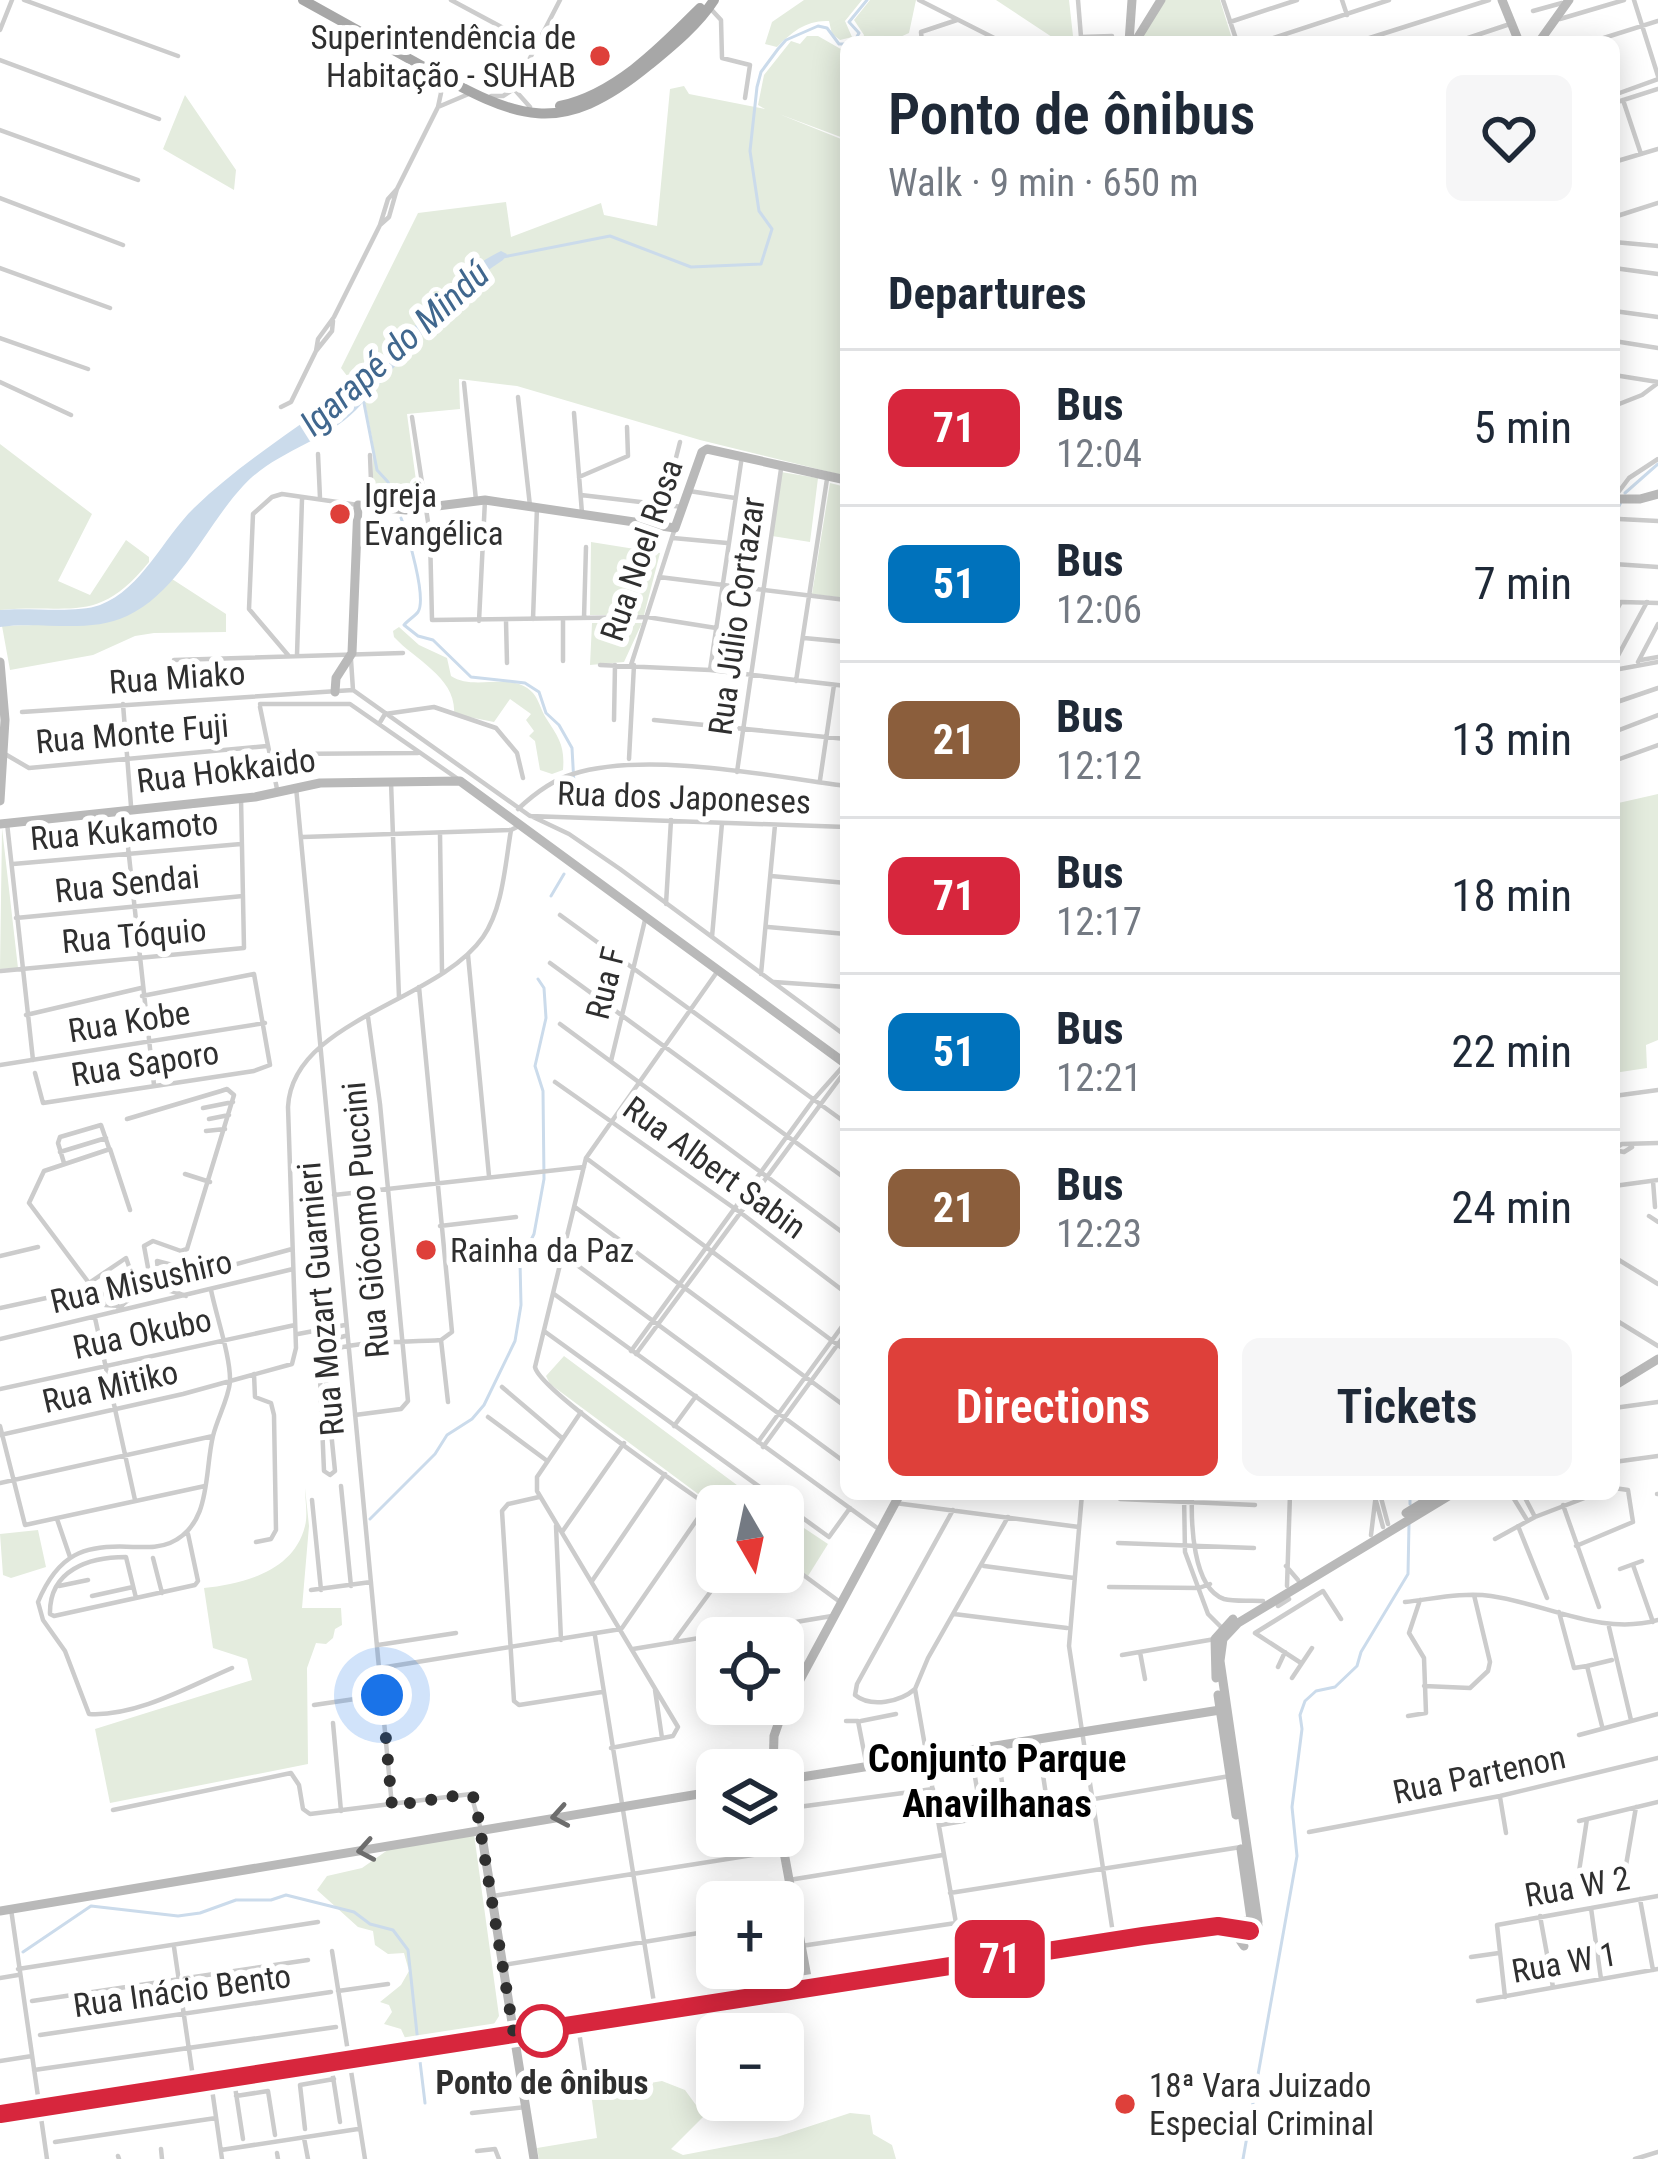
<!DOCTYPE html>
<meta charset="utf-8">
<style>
body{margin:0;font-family:"Roboto Condensed",sans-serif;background:#f6f6f7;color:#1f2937;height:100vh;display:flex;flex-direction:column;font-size:45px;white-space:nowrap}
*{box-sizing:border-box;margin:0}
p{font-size:39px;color:#747a83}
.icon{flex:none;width:66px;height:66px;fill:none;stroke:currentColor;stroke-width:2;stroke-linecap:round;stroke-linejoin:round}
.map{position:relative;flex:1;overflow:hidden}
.sheet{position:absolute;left:840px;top:36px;width:780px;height:1464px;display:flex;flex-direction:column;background:#fff;border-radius:18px;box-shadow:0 6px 30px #0003}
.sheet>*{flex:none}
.badge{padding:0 24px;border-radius:18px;font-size:42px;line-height:78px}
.needle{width:78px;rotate:171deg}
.tools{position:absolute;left:696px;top:1485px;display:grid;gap:24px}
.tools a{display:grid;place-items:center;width:108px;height:108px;border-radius:18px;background:#fff;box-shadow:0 6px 30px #0003;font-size:60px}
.you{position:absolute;width:60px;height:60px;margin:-30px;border:9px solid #fff;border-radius:50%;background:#1a73e8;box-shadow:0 0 0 18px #1a73e833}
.map>.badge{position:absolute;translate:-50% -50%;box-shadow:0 0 0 6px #fff}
h2{padding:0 48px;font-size:45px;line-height:108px}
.round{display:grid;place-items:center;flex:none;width:126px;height:126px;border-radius:18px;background:#f6f6f7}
.overview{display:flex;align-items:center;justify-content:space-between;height:204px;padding:0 48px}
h1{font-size:57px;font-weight:600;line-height:90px}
.button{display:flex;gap:24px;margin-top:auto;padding:24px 48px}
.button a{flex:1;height:138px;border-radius:18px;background:#de403a;color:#fff;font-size:48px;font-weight:600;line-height:138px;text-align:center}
.button a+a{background:#f6f6f7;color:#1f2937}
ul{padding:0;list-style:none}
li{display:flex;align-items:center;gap:36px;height:156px;padding:0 48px;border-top:3px solid #e0e1e3}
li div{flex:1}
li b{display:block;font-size:45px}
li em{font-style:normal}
li .badge{min-width:132px;font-weight:700;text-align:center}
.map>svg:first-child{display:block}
</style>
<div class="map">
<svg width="1658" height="2159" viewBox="0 0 1658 2159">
<rect width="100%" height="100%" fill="#fff"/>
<path fill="#e4ecde" d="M804,0H862L845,21L852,37L840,40L832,34L829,21C806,20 792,32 777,47L765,44L772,22Z
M870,0H916L909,33L889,42H862L864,35L854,20Z
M996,0H1069L1073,36L1055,39Z
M1165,0H1220L1233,42H1137Z
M807,36H818L846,52V139L779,114L846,141V476L700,440L517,386L459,379L460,409L407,414L419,503L373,504V443L364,398L341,368L418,213L506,202L511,237L601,203L604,215L657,226L670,89L684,86L689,94L765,109L758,105L764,75L791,41L800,44Z
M185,95L236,170L234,190L163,149Z
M0,444L92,514L58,581L90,595L126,540L149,557V562C97,626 71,603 0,610Z
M781,472L818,478L810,542L772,536Z
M830,483L846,487V598L812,594Z
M591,542L660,553L644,615H590Z
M172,579L226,614V632L154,633L135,636L93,655L10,670L2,626C76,622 114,636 172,579Z
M592,623H642L624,662L590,665Z
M399,627L419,645L447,658L451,676C475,692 513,670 533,693C539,700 541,710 546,718C559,738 565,746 563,770L552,774L540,770L535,741L529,736L534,731L526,720L531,714L510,699L494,722L454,714C457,678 415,660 394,637L393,631Z
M1658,794V1040L1646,1045L1647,1068L1614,1073V804Z
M2,828L18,968L0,969Z
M564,1356L765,1506L717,1508L550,1384L546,1376Z
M305,1488L309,1526L302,1608H341L342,1625L335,1629L333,1638L326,1644L316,1643L307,1668L308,1764L110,1803L95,1729L252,1680L247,1659L213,1648L204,1588C244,1584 294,1571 305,1526C308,1515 305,1500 305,1488Z
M783,1514L828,1544L808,1576L783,1557Z
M38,1530L46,1567L11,1578L3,1575L0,1534Z
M474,1834L499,2016L489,2032L407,2042L401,2029L384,2024L392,2012L389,2005L380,2002L401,1985L409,1971L404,1953L388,1954L375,1945L373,1931L358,1927L317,1890L327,1876L362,1868L392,1847Z
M662,2081L685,2090L704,2116L671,2149L683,2155L777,2137L850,2113L870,2115L873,2134L892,2145L896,2159H539L537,2148L597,2138L591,2093Z"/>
<path fill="#cbdbeb" d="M501,251L507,254L503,260C443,298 405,360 356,410C323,443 275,451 243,486C205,527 180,591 127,616C90,634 40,621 0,627V610C29,607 75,614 100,605C142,589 163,538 194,508C250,454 316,418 374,368C418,330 447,277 501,251Z"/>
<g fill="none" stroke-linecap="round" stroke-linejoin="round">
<path stroke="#cbdbeb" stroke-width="3" d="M854,42L859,33L849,22L867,0
M503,257L610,236L691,267L761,264L772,229L759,211L750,151L757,87L761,72L778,49L786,40L818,26L827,28L839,44H846
M363,398L377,470L388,482L396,502
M1625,493L1658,464
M1614,516L1621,502
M401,518C408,534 427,598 418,612C414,617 408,620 404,625L418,636L433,640L471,677L525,683L539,692L546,713L559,725L572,748L575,802
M551,896L564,874
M1410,1504V1494
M370,1519L435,1454L447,1435L472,1419L484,1405L515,1341L521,1305L520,1262L534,1234L544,1179L543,1091L535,1066L546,1018L544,988L538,979
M23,1952L91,1906L178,1916L200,1913L236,1900H271L286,1895L354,1912L370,1924L393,1930L408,1950L418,2043
M419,2053L425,2103
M1243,2159L1297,1856L1292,1807L1302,1729L1300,1715L1305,1701L1316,1691L1335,1687L1357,1666L1361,1652L1408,1574L1409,1524"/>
<path stroke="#ccc" stroke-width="4.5" d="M24,0L178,56
M451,0L535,45
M919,0L1002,42
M1078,0L1081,37
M1223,0L1237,42
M1342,0L1347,15
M1634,0L1658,76
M709,7L721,20L722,58L750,65L745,98
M1533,11L1562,3
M1560,19L1624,0
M1230,22L1297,0
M0,30L12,0
M922,42L921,32L957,20
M1077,42L1081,37L1112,36
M1261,42L1389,0
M1357,42L1489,0
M1456,42L1507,25
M1591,42L1658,21
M0,60L159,119
M514,89L530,107
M1614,95L1658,79
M491,96H503L514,89L560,0
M1623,100L1641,154
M1614,103L1658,89
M438,107L471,93
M0,130L138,180
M1614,162L1658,149
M0,198L123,245
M1614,217L1658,203
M380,225L389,217L397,189
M1614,242L1658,246
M0,268L110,308
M1614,268L1658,274
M1614,311L1658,317
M0,338L88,369
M1614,341L1658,348
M316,351L332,331L333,321
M1614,375L1658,382
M0,382L71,415
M464,383L476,500
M518,397L530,506
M1614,406L1642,395L1658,383
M281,407L291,402L316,351L318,339L334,317L380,225L388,199L397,189L438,107L441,93L431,74
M574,413L582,513
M412,417L430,535L432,620L647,617L716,628
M318,454L320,498
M370,455L372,507
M579,477L628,456L627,427
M689,491L735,498
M581,495L683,507
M1614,498L1629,478L1658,459
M665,501L680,442
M1619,519L1658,521
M673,538L727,543
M1614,564L1658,567
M659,577L846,600
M1614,615L1621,602L1658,603
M584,618L586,547
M533,619L537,507
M479,621L485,500
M506,621L507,663
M804,638L846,642
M288,655L249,609L253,514L272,497L282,494L358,505
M297,655L302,499
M174,660L403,653
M351,660L353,690
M1641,660L1658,657
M563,661V619
M1638,662L1658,624
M1614,663L1647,602
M600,665L710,670L846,686
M631,665L675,528
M710,670L742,456
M1614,670L1658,662
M796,681L827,479
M1614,703L1658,688
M123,704L131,806
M260,704H350L458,779
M260,707L277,789
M22,712L353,690L530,816L846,827
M614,720L615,665
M654,720L846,739
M379,724L385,714L434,707L496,728L517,753L523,778
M1614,732L1658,715
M5,754L29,768L267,746
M280,754L418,753
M629,759L634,665
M1614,761L1658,745
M737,772L781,469
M820,780L834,685
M391,782L399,998
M296,787L392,1806
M518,809C534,794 552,780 573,774C646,751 770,776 846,786
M124,810L154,1085
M531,816L569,834L620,869L846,1036
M7,823L33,1060
M440,834L442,972
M303,837L511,830
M13,864L241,844
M771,876L846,883
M666,904L671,820
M560,915L846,1123
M16,918L243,896
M768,927L846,934
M712,937L722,823
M468,955L489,1176
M550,963L846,1179
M1,971L244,948L241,798
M761,974L775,825
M774,982L846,987
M26,1015L141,988
M560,1024L846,1235
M611,1061L645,920
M0,1065L265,1023
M35,1073L43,1103L254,1071L270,1065L254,974L142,996
M555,1082L741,1213L846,1293
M1614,1096L1658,1090
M203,1108L233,1102
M127,1119L221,1091L227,1089L234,1095L187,1249L181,1251L153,1241L144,1246L152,1289
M209,1119L229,1115
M206,1131L225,1129
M1614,1149L1622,1144L1658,1143
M1614,1150L1624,1152L1632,1147
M60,1152L106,1138
M586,1158L846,1351
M64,1163L58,1143L60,1137L101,1125L109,1148
M185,1174L210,1182
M1653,1181L1655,1207
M1614,1186L1658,1180
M334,1195L584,1167
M575,1207L846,1407
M130,1210L110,1149L44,1171L29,1203L89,1283L126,1258L138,1292
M1649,1216L1658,1222
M440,1226L516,1217
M562,1254L846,1463
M0,1256L38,1247
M1614,1257L1658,1284
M222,1268L292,1249
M160,1288L157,1261L184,1268
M211,1290C216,1315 231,1358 230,1382C228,1400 217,1419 213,1436C204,1473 212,1525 170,1543C158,1548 146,1547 133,1547C84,1544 58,1554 38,1602L43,1620L65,1651L89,1714C136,1717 190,1686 232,1668
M554,1294L880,1530
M120,1306L105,1305L100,1297L122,1278
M0,1308L74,1292
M117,1311C137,1287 158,1285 186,1296
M95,1318L135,1500
M1614,1319L1658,1346
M544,1331L829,1537L850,1508
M298,1334L345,1325
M0,1339L293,1269
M441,1340L448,1402
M631,1351L814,1099L846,1063
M323,1352L335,1471L330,1475L324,1471L319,1354C355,1339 402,1343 441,1340L452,1332L419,987
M321,1353L320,1343L345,1336
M636,1354L846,1070
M254,1374L255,1397L271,1403L274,1415L276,1530L271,1539L256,1542
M502,1387L562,1438
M0,1389L295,1325
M1614,1408L1658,1402
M581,1412L537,1477V1491L678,1727L673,1736L611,1748
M355,1415L401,1409L408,1401L380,1104L368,1017
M488,1417L546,1460
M0,1426L25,1525L205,1486
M674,1426L696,1396
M0,1435L183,1394L292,1364L296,1348L288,1107C292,1020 438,1002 483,937C503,908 505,865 511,830L519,826
M758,1442L846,1321
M763,1447L846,1333
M1614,1462L1658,1456
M0,1483L213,1436
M341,1486L351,1586
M1082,1494L1069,1646L1114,1940
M1184,1494L1185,1552L1208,1614L1222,1628
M1192,1494C1191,1521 1192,1588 1224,1599C1235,1602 1252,1600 1263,1601
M1380,1494L1388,1524
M1511,1494L1527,1520
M1523,1494L1535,1517
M1657,1494H1658
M539,1497L508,1504L502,1511L514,1701L519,1705L602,1692
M1120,1499L1255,1505
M312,1500L321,1590
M1376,1501L1383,1527
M895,1503L1079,1527
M1563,1505L1599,1607
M717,1512C688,1491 539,1390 535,1367L586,1158L717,972
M57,1519L70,1557
M556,1526L561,1640
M1518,1526L1547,1598
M562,1532L624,1443
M1371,1535L1376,1494
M1495,1539L1535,1517L1595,1494
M1118,1543L1254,1548
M1576,1546L1633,1522L1628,1490L1614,1488
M153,1558L162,1593
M783,1560L840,1602
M1633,1565L1653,1622
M984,1566L1074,1578
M1286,1566L1298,1580
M1620,1569L1642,1561
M592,1581L665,1474
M59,1586L88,1580
M1287,1586L1290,1494
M1109,1587L1199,1588L1210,1584
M311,1590L371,1582
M92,1596L133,1587
M136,1598L126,1557C89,1557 49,1570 50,1614L54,1616C101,1606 148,1595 195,1585L198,1581L188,1534
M1405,1602C1433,1599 1463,1592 1491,1596C1547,1604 1601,1636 1658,1620
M1278,1606L1289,1599
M1559,1612L1574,1668L1587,1666L1602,1726
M954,1614L1067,1628
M1609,1627L1631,1720
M622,1628L707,1505
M595,1636L655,2009
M675,1640L725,1572
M378,1645L456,1633
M633,1649L832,1616
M1140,1652L1145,1679
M1122,1655L1215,1639
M1301,1663L1255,1633L1323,1591L1341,1619
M1587,1666L1612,1660
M1278,1667L1285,1652
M380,1668L621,1629
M1292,1678L1312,1648
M1424,1686L1470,1688L1488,1671L1490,1662L1474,1595
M915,1689C900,1702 871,1708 855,1695L857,1684L953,1510
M655,1690L662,1738
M314,1705L382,1695
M1408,1716L1426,1713L1424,1658L1409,1633L1420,1600
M846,1721H858L867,1767
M861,1721L896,1714
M333,1723L341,1811
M1579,1735L1658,1714
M1038,1742L1048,1808
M997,1749L1007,1815
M971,1753L982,1819
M1500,1797L1506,1833
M783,1809L933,1789
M113,1810L291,1773L299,1785L303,1809L310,1814L471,1794L481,1830
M1579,1821L1658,1802
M940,1825L1230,1776
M1309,1832L1500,1796L1658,1758
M1625,1871L1636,1807
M1578,1878L1587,1819
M789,1880L943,1855
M950,1893L1241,1847
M493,1896L784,1850
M1640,1899L1653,1970
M1591,1908L1601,1979
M11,1909L47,2159
M1540,1916L1553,1987
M783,1919L796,1917
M801,1946L956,1923
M174,1947L194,2084
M332,1951L365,2159
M1471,1957L1499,1953
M963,1963L915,1689L928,1658L1008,1517
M504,1965L717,1930
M18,1969L318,1922
M0,1978L18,1975
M338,1991L388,1984
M1505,1997L1497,1925L1658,1896
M32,2001L308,1960
M1478,2001L1658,1969
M727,2002L733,2034
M578,2025L587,2085
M40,2035L331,1992
M0,2061L32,2056
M331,2064L340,2122
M34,2070L336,2027
M234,2080L243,2139
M211,2082L222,2159
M236,2096L268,2091L275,2135
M472,2113L526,2107
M305,2129L300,2085L334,2079
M304,2138L308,2159
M55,2142L216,2118
M161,2149L162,2159
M221,2150L358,2129
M477,2151L495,2149L499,2159
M277,2153L278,2159
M118,2156L119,2159
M1635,2159L1658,2152"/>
<path stroke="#b9b9b9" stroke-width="9" d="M1502,0L1519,42
M1129,42L1132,0
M1135,42L1161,0
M1539,42L1569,0
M1614,499H1640L1658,494
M0,662L5,720L0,801
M335,692L336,678L352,653L358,505L406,510L485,500L675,528L702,452L707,449L846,480
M0,824L255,797L320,783L460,781L846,1064
M1614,1386L1658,1359
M1406,1513L1437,1494
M1216,1678L1215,1639L1233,1619
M1218,1695L1236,1815
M773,1770L774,1736L782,1713L900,1494
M783,1780L1220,1710
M481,1830L534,2159
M781,1836L809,1988
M1241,1849L1251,1919
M0,1911L717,1791
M1246 1925a6 6 0 1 1 12 0a6 6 0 1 1-12 0Z
M1258,1922L1220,1661L1223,1639L1238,1623L1452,1494
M1232,1929L1244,1946
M0,2114L1247,1921"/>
<path stroke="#a7a7a7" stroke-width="10" d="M303,0C343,22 384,45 424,67C518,119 559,139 649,65C672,46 698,25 714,0
M560,106C616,94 661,47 700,8"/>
</g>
<defs><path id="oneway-chevron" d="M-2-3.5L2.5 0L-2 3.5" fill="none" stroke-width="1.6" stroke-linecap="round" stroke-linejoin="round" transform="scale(3)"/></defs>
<g stroke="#6d6d6d">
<use href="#oneway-chevron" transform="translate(560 1816) rotate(170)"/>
<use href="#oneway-chevron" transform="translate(366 1850) rotate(170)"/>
</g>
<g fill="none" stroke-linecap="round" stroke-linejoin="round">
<defs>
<path id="line" d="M0,2114L1143,1936L1218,1926L1250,1931"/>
</defs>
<use href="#line" stroke="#fff" stroke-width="27"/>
<use href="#line" stroke="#d7263d" stroke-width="18"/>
<path stroke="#2f2f2f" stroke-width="12" stroke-dasharray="0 21.6" d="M382,1695L392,1806L466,1794L475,1798L514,2035L542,2031"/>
</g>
<g fill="#de403a" stroke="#fff" stroke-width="4.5">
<circle cx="600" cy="56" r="12"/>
<circle cx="340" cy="514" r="12"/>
<circle cx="426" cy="1250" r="12"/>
<circle cx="1125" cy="2104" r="12"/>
</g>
<circle fill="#fff" stroke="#d7263d" stroke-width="6" cx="542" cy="2031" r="24"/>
<g text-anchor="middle" stroke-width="12" stroke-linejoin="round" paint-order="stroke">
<g font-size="33" fill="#2f2f2f" stroke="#fff" text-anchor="start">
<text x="576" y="49" text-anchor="end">Superintendência de<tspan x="576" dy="38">Habitação - SUHAB</tspan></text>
<text x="364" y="507">Igreja<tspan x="364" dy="38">Evangélica</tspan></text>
<text x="450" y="1262">Rainha da Paz</text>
<text x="1149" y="2097">18ª Vara Juizado<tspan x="1149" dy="38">Especial Criminal</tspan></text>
</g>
<g font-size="33" fill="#2f2f2f" stroke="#fff">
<text transform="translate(641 550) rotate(-71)" y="12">Rua Noel Rosa</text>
<text transform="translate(736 616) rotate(-82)" y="12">Rua Júlio Cortazar</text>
<text transform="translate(177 677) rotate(-4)" y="12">Rua Miako</text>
<text transform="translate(132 733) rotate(-5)" y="12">Rua Monte Fuji</text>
<text transform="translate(226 770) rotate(-7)" y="12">Rua Hokkaido</text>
<text transform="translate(684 797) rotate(2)" y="12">Rua dos Japoneses</text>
<text transform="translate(124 830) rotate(-5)" y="12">Rua Kukamoto</text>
<text transform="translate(127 883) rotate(-6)" y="12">Rua Sendai</text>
<text transform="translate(134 935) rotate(-5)" y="12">Rua Tóquio</text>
<text transform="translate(605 983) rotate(-76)" y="12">Rua F</text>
<text transform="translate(129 1021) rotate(-9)" y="12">Rua Kobe</text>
<text transform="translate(145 1063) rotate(-9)" y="12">Rua Saporo</text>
<text transform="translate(715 1167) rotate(36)" y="12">Rua Albert Sabin</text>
<text transform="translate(365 1220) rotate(-95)" y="12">Rua Giócomo Puccini</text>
<text transform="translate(141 1281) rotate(-13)" y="12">Rua Misushiro</text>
<text transform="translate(320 1299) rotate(-95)" y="12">Rua Mozart Guarnieri</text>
<text transform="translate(142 1333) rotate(-12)" y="12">Rua Okubo</text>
<text transform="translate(110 1386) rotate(-13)" y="12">Rua Mitiko</text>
<text transform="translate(1479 1774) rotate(-12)" y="12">Rua Partenon</text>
<text transform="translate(1577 1886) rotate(-10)" y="12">Rua W 2</text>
<text transform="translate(1564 1962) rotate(-10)" y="12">Rua W 1</text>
<text transform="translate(182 1990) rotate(-8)" y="12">Rua Inácio Bento</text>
</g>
<g font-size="33" font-weight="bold" fill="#2f2f2f" stroke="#fff">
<text x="542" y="2094">Ponto de ônibus</text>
</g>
<g font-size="36" font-style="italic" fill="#40678e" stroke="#fff">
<text transform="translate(394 348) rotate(-42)" y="13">Igarapé do Mindú</text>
</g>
<g font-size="39" font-weight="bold" fill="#000" stroke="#fff">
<text x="997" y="1772">Conjunto Parque<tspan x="997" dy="45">Anavilhanas</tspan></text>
</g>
</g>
</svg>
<div class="tools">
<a><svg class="needle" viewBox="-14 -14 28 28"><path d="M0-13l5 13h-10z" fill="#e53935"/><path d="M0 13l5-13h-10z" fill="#747a83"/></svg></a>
<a><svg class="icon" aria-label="locate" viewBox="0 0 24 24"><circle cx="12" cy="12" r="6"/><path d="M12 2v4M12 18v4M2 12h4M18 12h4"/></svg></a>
<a><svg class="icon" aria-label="layers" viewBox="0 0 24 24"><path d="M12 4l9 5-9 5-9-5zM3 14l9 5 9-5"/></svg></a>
<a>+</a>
<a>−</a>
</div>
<div class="you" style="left:382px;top:1695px"></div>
<b class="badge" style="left:1000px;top:1959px;background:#d7263d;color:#fff">71</b>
<section class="sheet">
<div class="overview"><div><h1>Ponto de ônibus</h1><p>Walk · 9 min · 650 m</p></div><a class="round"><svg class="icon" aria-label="heart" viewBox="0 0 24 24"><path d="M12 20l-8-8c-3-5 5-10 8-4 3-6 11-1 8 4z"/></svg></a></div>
<h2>Departures</h2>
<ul>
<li><span class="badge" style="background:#d7263d;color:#fff">71</span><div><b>Bus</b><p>12:04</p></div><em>5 min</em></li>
<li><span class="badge" style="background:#0072bc;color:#fff">51</span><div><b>Bus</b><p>12:06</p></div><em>7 min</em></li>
<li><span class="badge" style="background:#8b5e3c;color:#fff">21</span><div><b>Bus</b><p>12:12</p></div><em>13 min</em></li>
<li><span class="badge" style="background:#d7263d;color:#fff">71</span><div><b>Bus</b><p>12:17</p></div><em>18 min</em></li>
<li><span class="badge" style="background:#0072bc;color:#fff">51</span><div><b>Bus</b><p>12:21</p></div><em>22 min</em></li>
<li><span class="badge" style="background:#8b5e3c;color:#fff">21</span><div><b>Bus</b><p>12:23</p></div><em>24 min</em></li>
</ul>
<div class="button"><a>Directions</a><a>Tickets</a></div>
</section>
</div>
